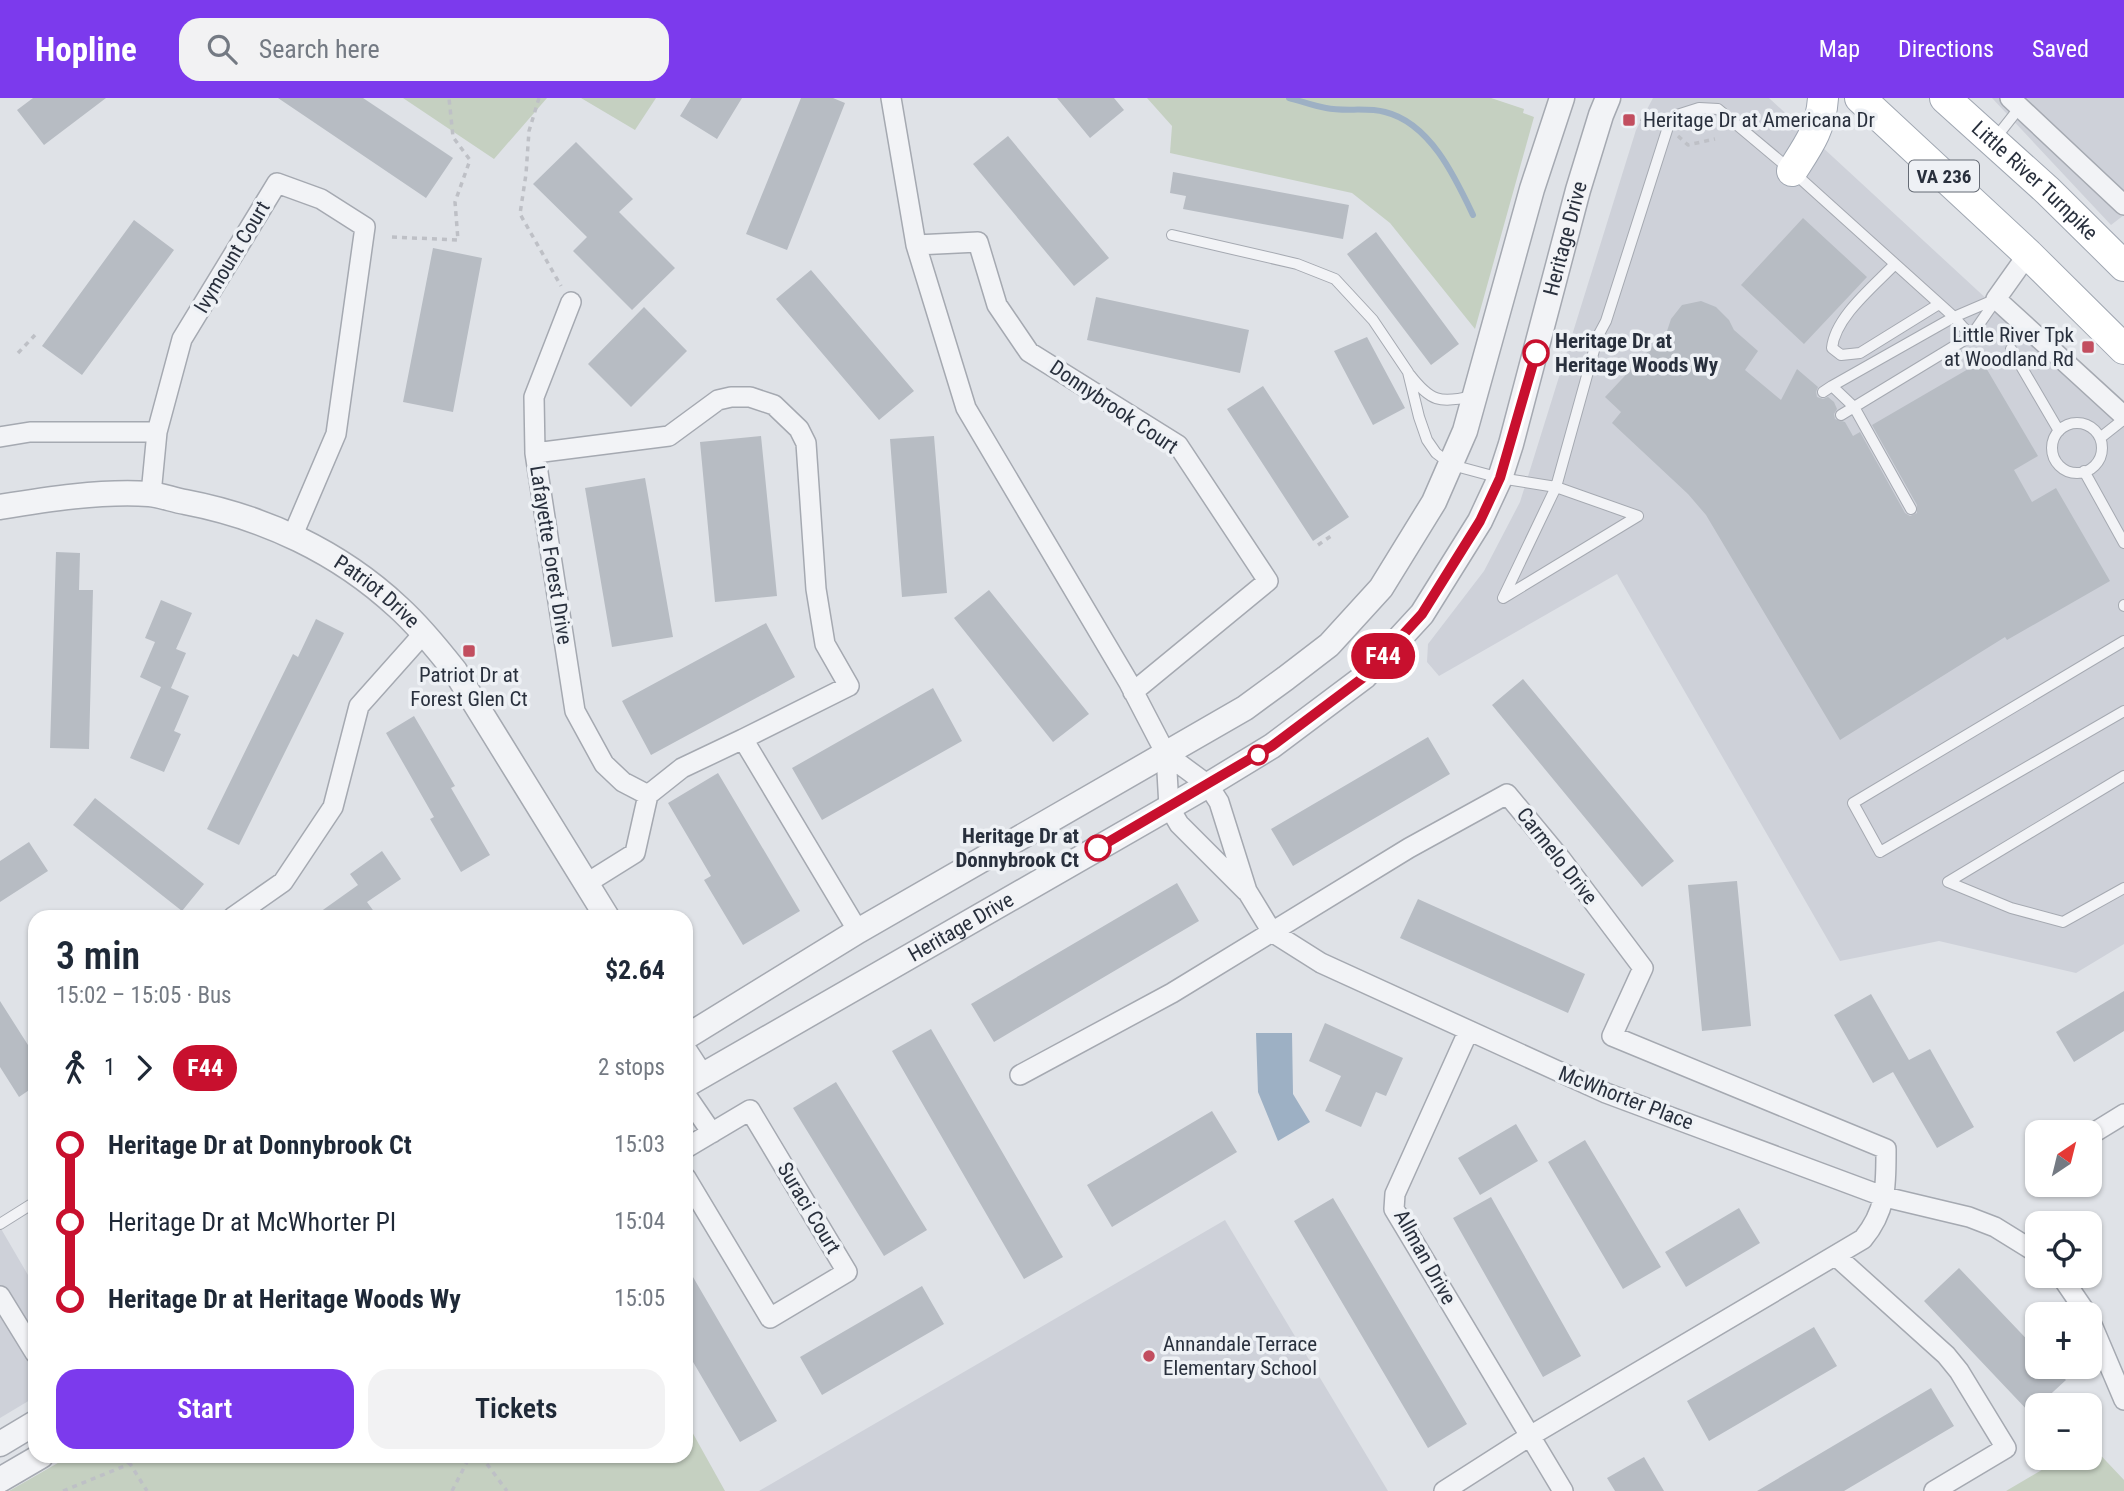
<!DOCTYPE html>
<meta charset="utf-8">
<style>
body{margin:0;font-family:"Roboto Condensed",sans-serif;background:#f2f2f3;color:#1f2937;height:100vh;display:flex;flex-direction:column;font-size:26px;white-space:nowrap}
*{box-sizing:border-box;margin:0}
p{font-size:23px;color:#747a83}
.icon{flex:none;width:38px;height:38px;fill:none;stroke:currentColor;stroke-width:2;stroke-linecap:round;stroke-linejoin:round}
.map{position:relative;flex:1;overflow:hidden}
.sheet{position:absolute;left:28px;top:812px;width:665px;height:553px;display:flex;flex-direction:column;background:#fff;border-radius:21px;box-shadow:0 2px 5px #0004}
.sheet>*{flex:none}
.badge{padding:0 14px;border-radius:23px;font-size:24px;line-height:46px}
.needle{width:46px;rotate:35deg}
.buttons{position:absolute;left:2025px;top:1022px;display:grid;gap:14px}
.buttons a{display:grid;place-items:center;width:77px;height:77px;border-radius:14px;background:#fff;box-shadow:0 2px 5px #0004;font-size:35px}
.map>.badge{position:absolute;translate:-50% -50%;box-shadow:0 0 0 4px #fff}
.legs{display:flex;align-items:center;gap:10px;height:77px;padding:0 28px;font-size:23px}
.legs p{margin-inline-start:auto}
.headline{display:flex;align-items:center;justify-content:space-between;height:119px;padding:0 28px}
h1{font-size:38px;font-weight:600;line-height:52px}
.button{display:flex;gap:14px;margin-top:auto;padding:14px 28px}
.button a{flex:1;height:80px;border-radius:21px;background:#7c3aed;color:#fff;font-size:28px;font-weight:600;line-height:80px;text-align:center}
.button a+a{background:#f2f2f3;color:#1f2937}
ul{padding:0 28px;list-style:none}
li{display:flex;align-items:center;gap:24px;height:77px;font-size:26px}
li i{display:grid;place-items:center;width:10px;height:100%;margin:0 9px;background:currentColor}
li i::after{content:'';width:18px;height:18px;margin:-9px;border:5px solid;border-radius:50%;background:#fff}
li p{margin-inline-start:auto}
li:first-child i{background:linear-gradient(#0000 50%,currentColor 0)}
li:last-child i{background:linear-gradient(currentColor 50%,#0000 0)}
header{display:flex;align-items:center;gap:42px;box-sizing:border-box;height:98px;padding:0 35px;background:#7c3aed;color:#fff}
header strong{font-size:33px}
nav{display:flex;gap:38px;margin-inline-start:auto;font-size:24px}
.search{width:490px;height:63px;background:#f2f2f3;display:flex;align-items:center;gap:18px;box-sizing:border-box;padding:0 24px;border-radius:21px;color:#747a83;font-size:26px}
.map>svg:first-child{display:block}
</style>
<header>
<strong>Hopline</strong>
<div class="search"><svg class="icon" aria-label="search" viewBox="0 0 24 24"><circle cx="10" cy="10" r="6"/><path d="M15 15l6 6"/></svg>Search here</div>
<nav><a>Map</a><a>Directions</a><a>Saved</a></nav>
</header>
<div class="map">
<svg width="2124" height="1393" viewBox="0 0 2124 1393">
<rect width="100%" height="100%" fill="#dfe2e7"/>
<path fill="#ced1d9" d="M1653,0H1769L2029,240L2124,323V846L2076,875L1939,843L1840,863L1617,476L1439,578L1427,564L1428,546L1484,473L1520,404L1636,32Z
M1992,0H2124V117L2111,127Z
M1225,1122L1388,1393H759Z
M0,1129L35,1189V1299L0,1320Z"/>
<path fill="#c5d0c1" d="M403,0H547L494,61Z
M581,0H656L635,32Z
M1147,0H1491L1524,11L1523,15L1534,19L1475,231L1390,125L1352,95L1170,55L1172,28Z
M686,1323L725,1393H9L70,1358H686Z
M2090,1346L2124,1382V1393H2006L2062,1360H2090Z"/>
<path fill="#9db0c4" d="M1256,935H1292L1293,996L1310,1024L1278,1043L1258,994Z"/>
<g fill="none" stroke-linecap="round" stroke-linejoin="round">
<path stroke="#9db0c4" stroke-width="6" d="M1289,0C1301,3 1313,8 1326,10C1345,14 1366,9 1385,14C1430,25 1455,79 1473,117"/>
</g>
<path fill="#b7bcc3" d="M33,0H106L44,47L17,12Z
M278,0H363L453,60L426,100Z
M691,0H742L717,41L680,18Z
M801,0H833L845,5L787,152L746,136Z
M1057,0H1114L1124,12L1090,40Z
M1008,38L1109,160L1074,188L973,66Z
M576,44L633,101L619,114L675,170L632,212L573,153L587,139L533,86Z
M1173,74L1349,107L1343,141L1183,111L1186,98L1170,95Z
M1803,120L1867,179L1804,246L1741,187Z
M134,122L174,152L82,277L42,248Z
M1376,134L1459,246L1431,267L1347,156Z
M433,150L482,160L453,314L403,304Z
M811,172L914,293L879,322L776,201Z
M1096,199L1249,232L1240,275L1087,242Z
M1701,203L1716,209L1729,222L1734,232L1758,253L1745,272L1781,302L1797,271L1818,289L1816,294L1817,299L1823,301L1828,299L1834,304L1837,311L1834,316L1835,321L1845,324L1853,338L1860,334L1905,415L1910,418L1917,415V407L1872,327L1982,263L2038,358L2014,372L2032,404L2056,390L2110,483L2007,542L2005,539L1840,642L1706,417L1688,396L1612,325L1621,314L1605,299L1667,233L1671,221L1682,207Z
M644,209L687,253L631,309L588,266Z
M1367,239L1405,310L1373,327L1334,253Z
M1263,288L1349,419L1313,443L1227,311Z
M761,338L777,498L715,504L700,344Z
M934,338L947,495L902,499L890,341Z
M645,380L673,539L612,549L585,390Z
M56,454L80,455L79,492H93L89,651L50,650Z
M989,492L1089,616L1053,644L954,520Z
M161,502L192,515L176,551L186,555L171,590L189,598L174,633L181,636L164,674L130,660L161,589L140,579L155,544L145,540Z
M316,521L344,535L239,747L207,731L293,556L298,559Z
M766,525L795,579L651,657L622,603Z
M1523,581L1674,763L1642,789L1492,607Z
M933,590L962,643L822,722L792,670Z
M414,618L455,688L451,690L490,757L461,774L430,721L434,719L386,635Z
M1428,639L1450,676L1293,768L1271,731Z
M718,675L800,813L743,847L704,782L711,778L668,705Z
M95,700L204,786L182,813L73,727Z
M29,744L48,773L0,804V763Z
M382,753L401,781L367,804L378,819H313L358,787L350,776Z
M1737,783L1751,928L1702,933L1688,787Z
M1177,785L1199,823L994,944L971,906Z
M1418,801L1585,876L1568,915L1400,840Z
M2124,893V933L2074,964L2056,934Z
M1871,896L1909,962L1930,951L1974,1029L1937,1050L1893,974L1873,985L1834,917Z
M0,903L35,958V988L19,999L0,969Z
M1325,925L1403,960L1386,998L1376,994L1361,1029L1325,1013L1341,978L1309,963Z
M931,931L1063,1159L1024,1181L892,953Z
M836,984L927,1132L884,1158L793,1010Z
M1212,1013L1237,1054L1112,1129L1087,1087Z
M1516,1026L1538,1063L1480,1097L1458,1060Z
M1585,1042L1661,1169L1623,1191L1548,1064Z
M1491,1099L1581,1258L1543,1279L1453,1120Z
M1333,1100L1467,1326L1428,1350L1294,1123Z
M1739,1110L1760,1145L1686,1189L1665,1154Z
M686,1167L777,1323L740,1344L686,1252Z
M1959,1170L2037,1252V1269H2053L2066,1282L2030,1315L1924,1203Z
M922,1188L944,1226L822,1297L800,1259Z
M1814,1229L1837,1268L1709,1343L1687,1303Z
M1931,1290L1954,1328L1844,1393H1757Z
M1644,1359L1664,1393H1615L1607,1380Z"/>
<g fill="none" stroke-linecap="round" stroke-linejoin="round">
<defs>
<path id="service" d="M1994,42L2020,9
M1172,137L1297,166L1335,181L1373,222L1408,274L1419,319L1427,342L1436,355L1452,367L1500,380L1556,389L1598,238L1606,223L1668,29L1677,17L1699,10L1718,11L1792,73L1954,219L1971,238
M1895,166C1874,188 1835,219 1832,250L1841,257L1860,255L1939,206
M2011,251L2059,333
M1410,277C1430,303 1440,306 1472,298
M1832,288L1854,309L1911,411
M1823,294L1832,288L1954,219L1996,201
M1841,317L1971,238L1996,202
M2052 350a25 25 0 1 1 50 0a25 25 0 1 1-50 0Z
M2100,340L2124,321
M2084,373L2124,445
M1556,389L1638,418L1503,500Z
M2124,507V508
M2124,543L1853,705L1880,754L2124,613
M2124,678L1948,784L2011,810L2063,824L2124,790
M0,1126L35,1104"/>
<path id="minor" d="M891,0L916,147L978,144L997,207L1029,254L1178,347L1268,483L1133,594
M2010,0L2124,107
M916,147L966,310L1129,585L1166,656L1169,709L1179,726L1246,793
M2028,156L1996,201L2124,318
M0,339L30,334H157
M535,355L534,299L571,204
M151,396L157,334L182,241L277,85L321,101L365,129L336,336L292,439
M1166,656L1208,687L1219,704L1247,793L1272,834L1321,865L1606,995L1885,1099L1969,1119L1995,1129L2037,1155
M648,697L623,684L604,666L575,613L535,355L669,338L718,302L731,299H750L774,307L799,331L806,345L816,491L825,546L849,588L743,641
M587,785L635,755L648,697L682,670L743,641L858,833
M233,819L283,784L333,709L359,608L424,535
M1468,934L1395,1096L1394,1111L1563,1393
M1020,977L1172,895L1409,750L1507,696L1561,761L1643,870L1612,938L1886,1051C1886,1087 1887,1112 1863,1141L1530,1338L1444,1393
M686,997L712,1035
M2090,1037L2124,1016
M686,1050L750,1012L847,1174L770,1220L686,1080
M1836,1158L1946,1257L1959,1273L2006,1350L1934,1393
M2061,1178L2087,1216
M0,1198L35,1255
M2090,1222L2124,1302"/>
<g id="tertiary">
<path id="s1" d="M0,409C48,401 100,393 149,396C161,397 173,402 185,404C264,419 339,454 398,509C419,528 437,550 455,573L607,819"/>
<path d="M686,939L858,833L1245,610L1286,580L1329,547L1381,490L1434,404L1465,333L1532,91L1562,0"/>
<path d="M686,955L701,978"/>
<path id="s2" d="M686,987L1208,687L1272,648L1364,579L1422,516L1480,423L1500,380L1511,346L1578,92L1601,17L1608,0"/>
<path d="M0,1346L35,1325"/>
<path d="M0,1382L41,1358"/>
</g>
<g id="primary">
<path d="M1860,0L2028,156L2124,251"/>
<path id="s3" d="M1945,0L2048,93L2124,168"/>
<path d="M1792,73C1808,48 1821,31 1823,0"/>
</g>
</defs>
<use href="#service" stroke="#a5a9b1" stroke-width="12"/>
<use href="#minor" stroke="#a5a9b1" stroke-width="22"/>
<use href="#tertiary" stroke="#a5a9b1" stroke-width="27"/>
<use href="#primary" stroke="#a0a7b2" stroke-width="32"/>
<path stroke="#bec0c6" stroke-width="3.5" stroke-dasharray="5 5" stroke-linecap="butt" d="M539,0L529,33L526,76L520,116L561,188
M1632,16L1654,29
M1678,38L1688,47L1715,41
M392,139L458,142L455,104L470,62L453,39L449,0
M18,255L35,237
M1318,447L1331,438
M481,1358L507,1393
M129,1364L147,1393
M63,1393L127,1367L135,1358
M452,1393L470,1358"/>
<use href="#service" stroke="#f2f3f6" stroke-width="10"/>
<use href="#minor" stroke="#f2f3f6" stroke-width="19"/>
<use href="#tertiary" stroke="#f2f3f6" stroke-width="24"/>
<use href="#primary" stroke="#fff" stroke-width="30"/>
</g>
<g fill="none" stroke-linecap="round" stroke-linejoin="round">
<defs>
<path id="line-1" d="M1098,750L1272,648L1364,579L1422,516L1480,423L1500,380L1536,255"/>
</defs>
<use href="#line-1" stroke="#fff" stroke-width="16"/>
<use href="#line-1" stroke="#c8102e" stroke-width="10"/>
</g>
<g fill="#c24e5f" stroke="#eef1f5" stroke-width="2.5">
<rect x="1622" y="15" width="14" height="14" rx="3.5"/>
<rect x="2081" y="242" width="14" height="14" rx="3.5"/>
<rect x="462" y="546" width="14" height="14" rx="3.5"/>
<circle cx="1149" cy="1258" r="7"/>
</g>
<g fill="#fff" stroke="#c8102e" stroke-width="3.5">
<circle cx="1536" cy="255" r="12"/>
<circle cx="1258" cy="657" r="9"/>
<circle cx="1098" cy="750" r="12"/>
</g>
<g text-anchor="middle" stroke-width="7" stroke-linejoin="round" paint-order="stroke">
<rect fill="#eef1f5" stroke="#646a74" stroke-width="2" x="1909" y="62.5" width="70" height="31" rx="5"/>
<g font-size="19" font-weight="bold" fill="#29303d">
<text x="1944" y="85">VA 236</text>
</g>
<g font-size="21" fill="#29303d" stroke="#eef1f5" text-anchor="start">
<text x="1643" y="29">Heritage Dr at Americana Dr</text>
<text x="2074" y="244" text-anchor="end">Little River Tpk<tspan x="2074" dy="24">at Woodland Rd</tspan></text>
<text x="469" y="584" text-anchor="middle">Patriot Dr at<tspan x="469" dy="24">Forest Glen Ct</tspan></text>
<text x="1163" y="1253">Annandale Terrace<tspan x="1163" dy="24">Elementary School</tspan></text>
</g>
<g font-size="21" fill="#29303d" stroke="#eef1f5">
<text dy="7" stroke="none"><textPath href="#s3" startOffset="122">Little River Turnpike</textPath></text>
<text dy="7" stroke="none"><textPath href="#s2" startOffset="1283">Heritage Drive</textPath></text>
<text transform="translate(232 159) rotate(-59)" y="7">Ivymount Court</text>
<text transform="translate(1114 309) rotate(34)" y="7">Donnybrook Court</text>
<text transform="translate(551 457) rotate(81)" y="7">Lafayette Forest Drive</text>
<text dy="7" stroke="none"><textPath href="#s1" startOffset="401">Patriot Drive</textPath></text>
<text transform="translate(1557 758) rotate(52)" y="7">Carmelo Drive</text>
<text dy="7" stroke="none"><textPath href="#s2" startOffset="317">Heritage Drive</textPath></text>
<text transform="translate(1626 1000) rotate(21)" y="7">McWhorter Place</text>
<text transform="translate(809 1110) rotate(59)" y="7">Suraci Court</text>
<text transform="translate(1425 1159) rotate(61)" y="7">Allman Drive</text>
</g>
<g font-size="21" font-weight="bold" fill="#29303d" stroke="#eef1f5" text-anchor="start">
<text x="1555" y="250">Heritage Dr at<tspan x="1555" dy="24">Heritage Woods Wy</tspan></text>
<text x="1079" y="745" text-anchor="end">Heritage Dr at<tspan x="1079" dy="24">Donnybrook Ct</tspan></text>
</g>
</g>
</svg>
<div class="buttons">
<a><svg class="needle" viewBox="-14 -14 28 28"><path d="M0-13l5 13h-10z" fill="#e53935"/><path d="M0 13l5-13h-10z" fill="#747a83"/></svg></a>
<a><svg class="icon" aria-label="locate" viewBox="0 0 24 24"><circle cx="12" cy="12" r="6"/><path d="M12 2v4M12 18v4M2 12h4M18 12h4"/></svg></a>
<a>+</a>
<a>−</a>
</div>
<b class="badge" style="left:1383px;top:558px;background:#c8102e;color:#fff">F44</b>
<section class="sheet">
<div class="headline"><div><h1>3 min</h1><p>15:02 – 15:05 · Bus</p></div><b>$2.64</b></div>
<div class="legs"><svg class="icon" aria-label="walk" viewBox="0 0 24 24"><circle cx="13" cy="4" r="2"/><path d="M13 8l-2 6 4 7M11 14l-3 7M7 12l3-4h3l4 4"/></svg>1<svg class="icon" aria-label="forward" viewBox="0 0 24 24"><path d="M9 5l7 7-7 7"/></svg><b class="badge" style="background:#c8102e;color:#fff">F44</b><p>2 stops</p></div>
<ul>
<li><i style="color:#c8102e"></i><b>Heritage Dr at Donnybrook Ct</b><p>15:03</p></li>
<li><i style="color:#c8102e"></i><span>Heritage Dr at McWhorter Pl</span><p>15:04</p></li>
<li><i style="color:#c8102e"></i><b>Heritage Dr at Heritage Woods Wy</b><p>15:05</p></li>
</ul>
<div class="button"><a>Start</a><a>Tickets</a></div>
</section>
</div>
